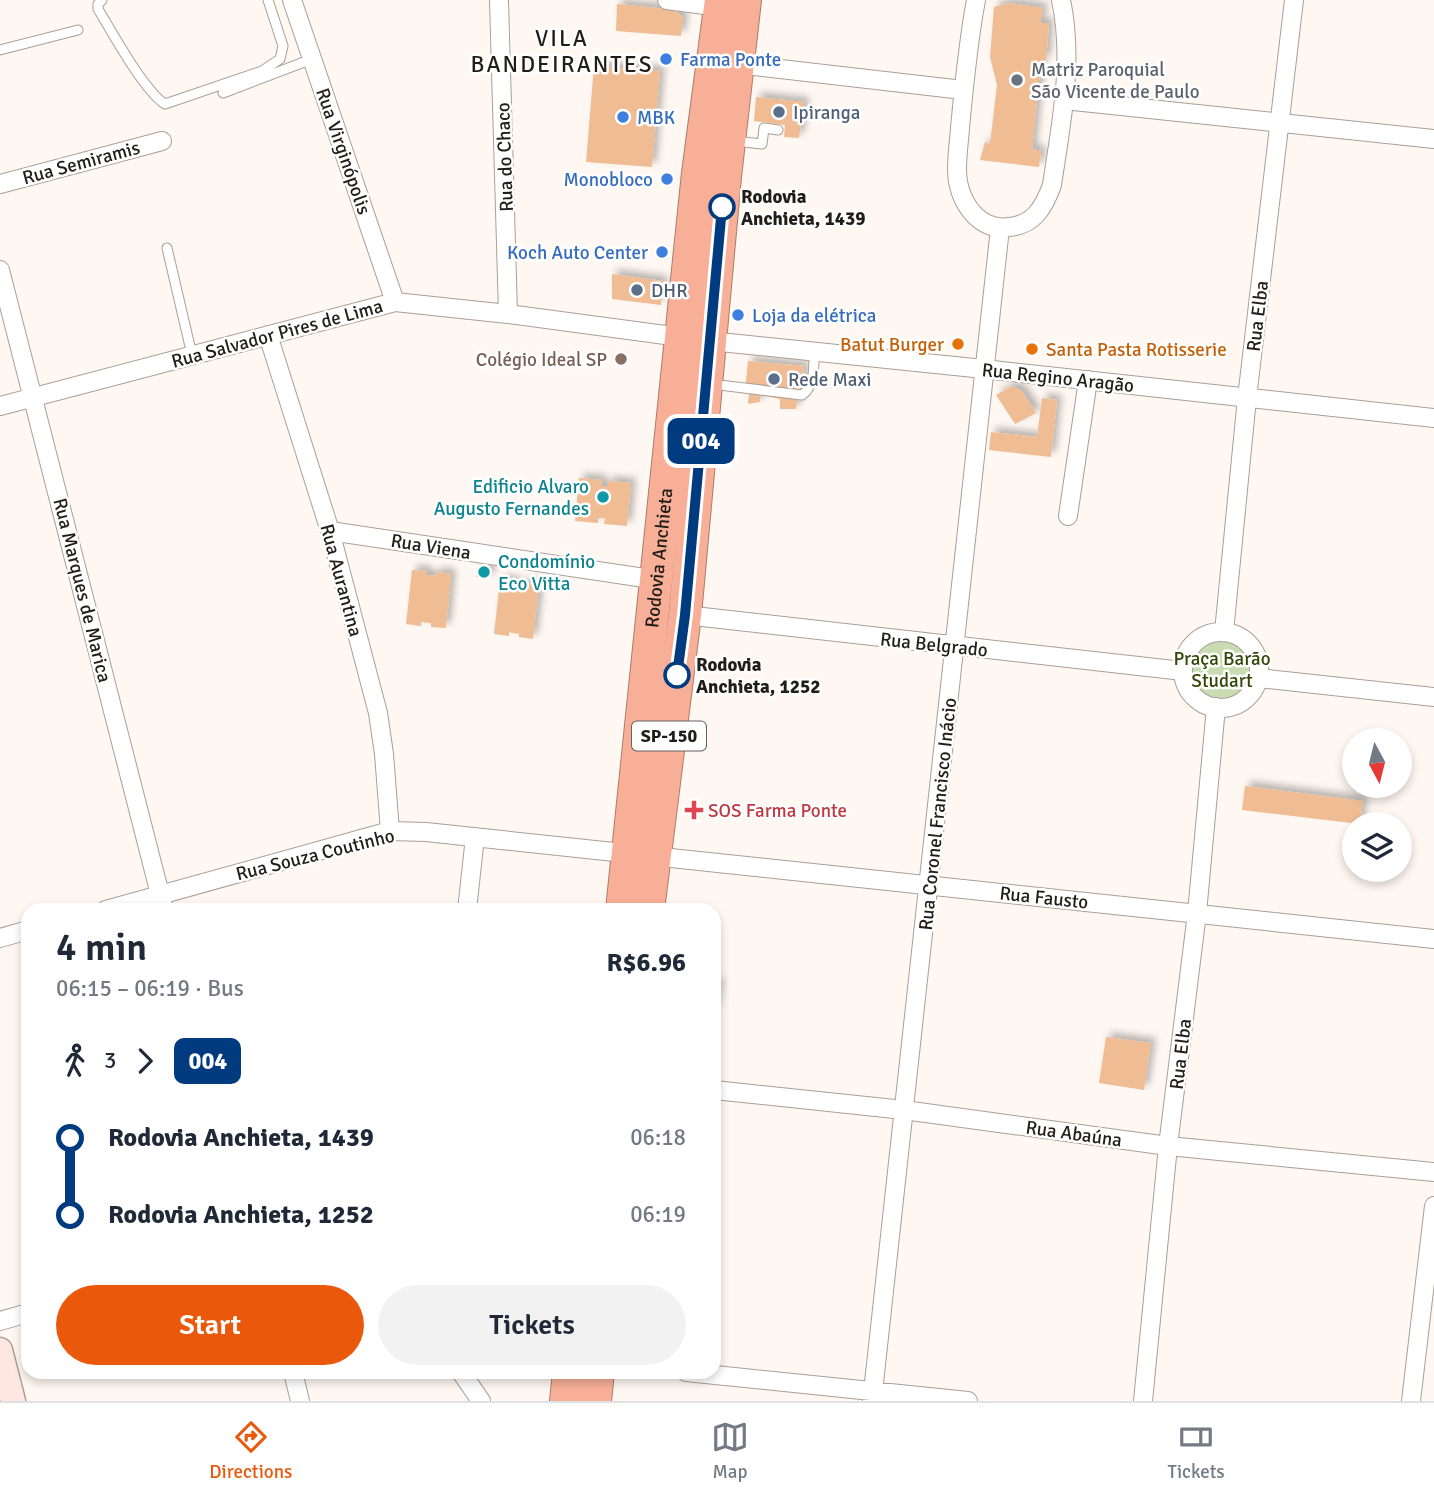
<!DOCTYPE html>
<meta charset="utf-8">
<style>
body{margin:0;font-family:Signika,sans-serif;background:#f2f2f3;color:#1f2937;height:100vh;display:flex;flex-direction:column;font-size:26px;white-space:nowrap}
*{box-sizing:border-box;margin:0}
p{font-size:23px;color:#747a83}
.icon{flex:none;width:38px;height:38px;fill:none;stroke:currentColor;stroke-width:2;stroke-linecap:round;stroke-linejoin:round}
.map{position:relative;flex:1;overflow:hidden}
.sheet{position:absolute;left:21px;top:903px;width:700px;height:476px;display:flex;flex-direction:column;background:#fff;border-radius:21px;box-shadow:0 4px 10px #0003}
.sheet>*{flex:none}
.badge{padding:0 14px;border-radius:10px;font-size:24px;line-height:46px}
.needle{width:46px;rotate:173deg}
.fabs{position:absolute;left:1342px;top:728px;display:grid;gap:14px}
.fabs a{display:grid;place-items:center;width:70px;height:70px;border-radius:50%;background:#fff;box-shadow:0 4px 10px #0003;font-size:35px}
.map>.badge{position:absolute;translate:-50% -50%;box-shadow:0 0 0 4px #fff}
.legs{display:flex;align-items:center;gap:10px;height:77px;padding:0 35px;font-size:23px}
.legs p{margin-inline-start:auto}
.summary{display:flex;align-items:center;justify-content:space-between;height:119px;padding:0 35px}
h1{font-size:38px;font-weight:600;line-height:52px}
.cta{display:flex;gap:14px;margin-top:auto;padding:14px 35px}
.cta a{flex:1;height:80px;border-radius:42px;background:#ea580c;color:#fff;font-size:28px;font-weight:600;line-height:80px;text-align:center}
.cta a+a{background:#f2f2f3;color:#1f2937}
ul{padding:0 35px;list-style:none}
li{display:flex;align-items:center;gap:24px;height:77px;font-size:26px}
li i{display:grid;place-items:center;width:10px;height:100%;margin:0 9px;background:currentColor}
li i::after{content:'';width:18px;height:18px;margin:-9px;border:5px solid;border-radius:50%;background:#fff}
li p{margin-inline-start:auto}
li:first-child i{background:linear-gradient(#0000 50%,currentColor 0)}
li:last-child i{background:linear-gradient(currentColor 50%,#0000 0)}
.menu{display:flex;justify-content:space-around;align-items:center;height:98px;border-top:2px solid #e0e1e3;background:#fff;font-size:19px;color:#747a83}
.menu a{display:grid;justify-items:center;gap:4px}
.menu .on{color:#ea580c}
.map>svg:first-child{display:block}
</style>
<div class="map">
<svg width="1434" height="1401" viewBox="0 0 1434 1401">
<defs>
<filter id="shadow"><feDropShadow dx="5" dy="-5" stdDeviation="3.5" flood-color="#0004"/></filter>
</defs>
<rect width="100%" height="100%" fill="#fff7f1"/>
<path fill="#c9dcb1" d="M1191 670a31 31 0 1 1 62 0a31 31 0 1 1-62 0Z"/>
<path fill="#f0bc93" filter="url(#shadow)" d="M1009,3L1043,8L1040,23H1049L1046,60L1041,61L1032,149L1041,151L1039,167L980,160L985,142L990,144L997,85L990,57L994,7Z
M617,4L676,10L683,19L681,36L616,31Z
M594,66L660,71L652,167L586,162Z
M756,97L804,102L799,138L784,137L785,125L754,121Z
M612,274L663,281L661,305L612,299Z
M748,361L804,366L801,400H797L796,409H780V399L760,395V402L748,404L749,393L745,392Z
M1012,386L1022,391L1036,413L1015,424L996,395Z
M1042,398L1057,400L1051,457L989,450L991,432L1037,437Z
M579,478L602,480L601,486H608V481L631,483L627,526L604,524L605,518H598V523L575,521Z
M478,566L491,568L490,578L476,577Z
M412,570L427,571L426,575L436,576L437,572L451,574L446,628L431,627V623L421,622V626L406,624Z
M500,580L515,581L514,585L524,586V583L539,584L533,639L519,637V634L509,632V636L494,634Z
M1245,786L1363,801L1360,824L1242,810Z
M714,982L719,983L716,1011L714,1010Z
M1106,1037L1151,1043L1144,1090L1099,1083Z"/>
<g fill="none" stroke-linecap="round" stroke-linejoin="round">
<defs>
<path id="lane" d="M102,0L98,4V9C112,32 144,91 165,104L262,71L280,59L283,46L268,0
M0,50L78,30
M223,93L312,59
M734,141L762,144L764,128L778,130
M167,248L192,355
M711,384L802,395C815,386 814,366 814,351"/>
<path id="street" d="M292,0L395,302
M667,0L720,7
M976,0C968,42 964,85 960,128C959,145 955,165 958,182C963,207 981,231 1009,227C1034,225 1044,207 1052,185C1061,124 1074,61 1061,0
M499,1L508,314
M737,64L963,90
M1064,100L1434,139
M0,184L162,141
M0,270L164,910
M268,335L330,531L378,713L384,754L390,831
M0,406L395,302L508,314L710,341L984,369L1434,418
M1068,516L1088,380
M330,531L658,580
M685,615L1183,671
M1224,632L1247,398L1294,0
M1183 670a38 38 0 1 1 76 0a38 38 0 1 1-76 0Z
M1259,678L1434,697
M106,910L390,831L426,832L1434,939
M467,910L475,837
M0,938L28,930
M714,1090L904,1110L1168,1146L1434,1172
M0,1321L28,1313
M293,1372L300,1401
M461,1372L481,1401
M686,1372L968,1401
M872,1401L1000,228
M1143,1401L1168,1146L1197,913L1216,707
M1411,1401L1434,1206"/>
<path id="secondary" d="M0,1350L13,1401"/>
<g id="highway">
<path id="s1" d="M622,910L698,173L721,0"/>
<path d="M648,910L685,615L725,177L745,0"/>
<path d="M566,1401L569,1372"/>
<path d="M595,1401L598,1372"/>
</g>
</defs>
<use href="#lane" stroke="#aa9f96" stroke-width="11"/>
<use href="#street" stroke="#aa9f96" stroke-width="20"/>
<use href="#secondary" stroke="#aa9f96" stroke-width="27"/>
<use href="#highway" stroke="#ad7c6b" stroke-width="34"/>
<use href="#lane" stroke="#fff" stroke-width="9"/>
<use href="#street" stroke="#fff" stroke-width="18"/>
<use href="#secondary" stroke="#fde7e0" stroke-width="24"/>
<use href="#highway" stroke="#f8af97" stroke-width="32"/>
</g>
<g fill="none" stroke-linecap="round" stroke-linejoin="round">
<defs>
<path id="line-1" d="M677,675L685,615L722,207"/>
</defs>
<use href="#line-1" stroke="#fff" stroke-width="16"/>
<use href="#line-1" stroke="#003b80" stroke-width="10"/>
</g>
<g fill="#3f7fe0" stroke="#fff" stroke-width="2.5">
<circle cx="666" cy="59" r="7"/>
<circle cx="623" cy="117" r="7"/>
<circle cx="667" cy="179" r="7"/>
<circle cx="662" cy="252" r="7"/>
<circle cx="738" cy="315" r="7"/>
</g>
<circle fill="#6b7280" stroke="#fff" stroke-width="2.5" cx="1017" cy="80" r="7"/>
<g fill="#5c6f8a" stroke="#fff" stroke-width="2.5">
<circle cx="779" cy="112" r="7"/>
<circle cx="637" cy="290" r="7"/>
<circle cx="774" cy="379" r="7"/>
</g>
<g fill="#fff" stroke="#003b80" stroke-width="3.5">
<circle cx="722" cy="207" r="12"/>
<circle cx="677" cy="675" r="12"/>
</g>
<g fill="#e8710a" stroke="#fff" stroke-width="2.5">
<circle cx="958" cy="344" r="7"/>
<circle cx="1032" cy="349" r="7"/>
</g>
<circle fill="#8d6e63" stroke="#fff" stroke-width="2.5" cx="621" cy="359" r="7"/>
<g fill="#0f9aa8" stroke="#fff" stroke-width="2.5">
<circle cx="603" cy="497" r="7"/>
<circle cx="484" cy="572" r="7"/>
</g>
<path fill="#e0444e" stroke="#fff" stroke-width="2.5" d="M690.5 799.5h7v7h7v7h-7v7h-7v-7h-7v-7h7z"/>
<g text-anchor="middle" stroke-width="5" stroke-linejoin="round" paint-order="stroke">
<rect fill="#fff" stroke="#64615e" stroke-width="2" x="632" y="721.5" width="74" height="29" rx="5"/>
<g font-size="18" font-weight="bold" fill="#211d19">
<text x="669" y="742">SP-150</text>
</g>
<g font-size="19" fill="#366cbe" stroke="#fff" text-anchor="start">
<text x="680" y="66">Farma Ponte</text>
<text x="637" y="124">MBK</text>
<text x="653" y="186" text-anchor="end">Monobloco</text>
<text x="648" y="259" text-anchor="end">Koch Auto Center</text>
<text x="752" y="322">Loja da elétrica</text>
</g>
<g font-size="19" fill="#5b616d" stroke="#fff" text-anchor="start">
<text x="1031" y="76">Matriz Paroquial<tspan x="1031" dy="22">São Vicente de Paulo</tspan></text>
</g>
<g font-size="19" fill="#4e5e75" stroke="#fff" text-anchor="start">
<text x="793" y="119">Ipiranga</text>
<text x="651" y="297">DHR</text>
<text x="788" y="386">Rede Maxi</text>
</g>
<g font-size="19" fill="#211d19" stroke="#fff">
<text transform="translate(344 151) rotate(71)" y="7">Rua Virginópolis</text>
<text transform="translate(504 157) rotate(-92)" y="7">Rua do Chaco</text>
<text transform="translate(81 162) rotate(-15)" y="7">Rua Semiramis</text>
<text transform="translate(1257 316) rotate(-83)" y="7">Rua Elba</text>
<text transform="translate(277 333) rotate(-15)" y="7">Rua Salvador Pires de Lima</text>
<text transform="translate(1058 377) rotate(6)" y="7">Rua Regino Aragão</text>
<text transform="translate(431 546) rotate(9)" y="7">Rua Viena</text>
<text dy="7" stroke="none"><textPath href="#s1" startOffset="354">Rodovia Anchieta</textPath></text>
<text transform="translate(342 580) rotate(75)" y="7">Rua Aurantina</text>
<text transform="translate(83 590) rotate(76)" y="7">Rua Marques de Marica</text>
<text transform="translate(934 644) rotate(6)" y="7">Rua Belgrado</text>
<text transform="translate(937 814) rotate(-84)" y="7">Rua Coronel Francisco Inácio</text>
<text transform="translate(315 854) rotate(-14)" y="7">Rua Souza Coutinho</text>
<text transform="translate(1044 897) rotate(6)" y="7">Rua Fausto</text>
<text transform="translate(1180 1054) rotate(-83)" y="7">Rua Elba</text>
<text transform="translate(1074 1133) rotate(8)" y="7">Rua Abaúna</text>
</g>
<g font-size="19" font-weight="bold" fill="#211d19" stroke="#fff" text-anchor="start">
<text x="741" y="203">Rodovia<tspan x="741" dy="22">Anchieta, 1439</tspan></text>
<text x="696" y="671">Rodovia<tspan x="696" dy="22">Anchieta, 1252</tspan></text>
</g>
<g font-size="19" fill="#c56008" stroke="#fff" text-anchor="end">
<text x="944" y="351">Batut Burger</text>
<text x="1046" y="356" text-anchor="start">Santa Pasta Rotisserie</text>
</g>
<g font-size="19" fill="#785e54" stroke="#fff" text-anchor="end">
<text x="607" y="366">Colégio Ideal SP</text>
</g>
<g font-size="19" fill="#0d838f" stroke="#fff" text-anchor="end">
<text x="589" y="493">Edificio Alvaro<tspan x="589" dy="22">Augusto Fernandes</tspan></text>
<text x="498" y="568" text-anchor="start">Condomínio<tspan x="498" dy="22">Eco Vitta</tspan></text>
</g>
<g font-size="19" fill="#314504" stroke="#fff">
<text x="1222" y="665">Praça Barão<tspan x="1222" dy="22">Studart</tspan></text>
</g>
<g font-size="19" fill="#be3a42" stroke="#fff" text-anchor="start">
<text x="708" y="817">SOS Farma Ponte</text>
</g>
<g font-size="23" letter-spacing="2" fill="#211d19" stroke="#fff">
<text x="562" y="46">VILA<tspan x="562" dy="26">BANDEIRANTES</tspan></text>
</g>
</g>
</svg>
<div class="fabs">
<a><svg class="needle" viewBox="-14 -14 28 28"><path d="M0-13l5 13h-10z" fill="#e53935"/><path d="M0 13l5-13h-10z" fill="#747a83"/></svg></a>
<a><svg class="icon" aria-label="layers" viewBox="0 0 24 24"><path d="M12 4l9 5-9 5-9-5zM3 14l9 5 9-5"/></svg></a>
</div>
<b class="badge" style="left:701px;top:441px;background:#003b80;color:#fff">004</b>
<section class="sheet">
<div class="summary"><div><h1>4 min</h1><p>06:15 – 06:19 · Bus</p></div><b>R$6.96</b></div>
<div class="legs"><svg class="icon" aria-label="walk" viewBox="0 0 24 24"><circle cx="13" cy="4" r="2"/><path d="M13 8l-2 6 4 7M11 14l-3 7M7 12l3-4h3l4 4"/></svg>3<svg class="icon" aria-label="forward" viewBox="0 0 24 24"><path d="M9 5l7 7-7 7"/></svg><b class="badge" style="background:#003b80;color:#fff">004</b></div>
<ul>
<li><i style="color:#003b80"></i><b>Rodovia Anchieta, 1439</b><p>06:18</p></li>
<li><i style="color:#003b80"></i><b>Rodovia Anchieta, 1252</b><p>06:19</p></li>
</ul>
<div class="cta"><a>Start</a><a>Tickets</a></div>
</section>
</div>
<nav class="menu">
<a class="on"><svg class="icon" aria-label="directions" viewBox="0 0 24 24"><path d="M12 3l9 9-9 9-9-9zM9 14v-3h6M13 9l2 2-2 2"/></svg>Directions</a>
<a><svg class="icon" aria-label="map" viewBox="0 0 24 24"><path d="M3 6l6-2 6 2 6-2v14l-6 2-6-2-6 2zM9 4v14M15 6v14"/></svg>Map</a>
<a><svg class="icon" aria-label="tickets" viewBox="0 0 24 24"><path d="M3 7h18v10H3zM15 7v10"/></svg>Tickets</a>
</nav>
